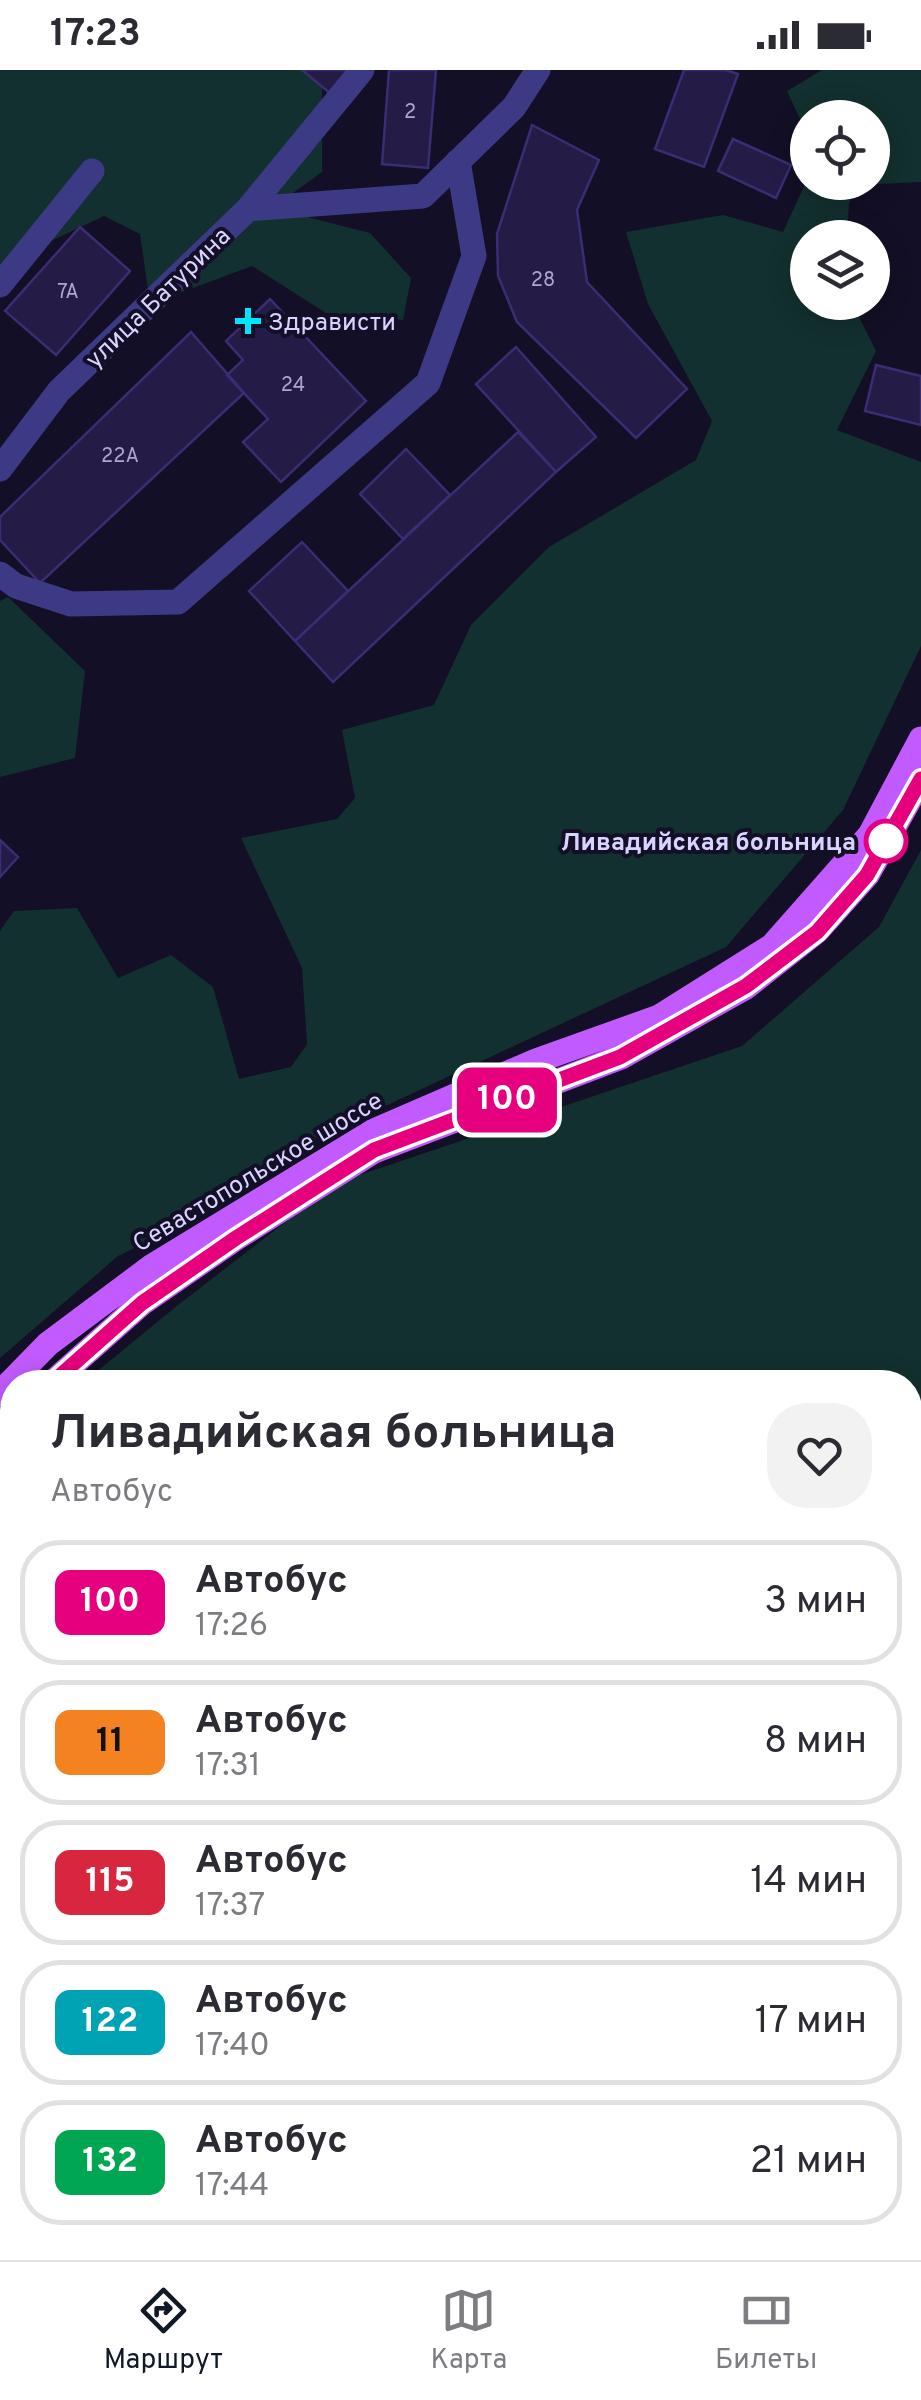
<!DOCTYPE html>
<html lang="ru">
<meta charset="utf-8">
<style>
body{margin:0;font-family:Overpass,sans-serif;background:#f2f2f3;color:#2b2b33;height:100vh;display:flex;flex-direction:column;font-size:38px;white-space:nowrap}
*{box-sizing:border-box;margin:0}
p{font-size:32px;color:#7c7c81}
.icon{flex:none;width:55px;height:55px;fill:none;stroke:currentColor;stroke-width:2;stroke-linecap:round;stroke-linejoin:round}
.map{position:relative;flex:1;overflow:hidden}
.panel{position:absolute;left:0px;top:1300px;width:922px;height:890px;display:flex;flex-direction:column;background:#fff;border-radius:40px 40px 0 0;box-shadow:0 5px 25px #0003}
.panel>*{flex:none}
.badge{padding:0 20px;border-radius:15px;font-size:35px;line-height:65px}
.controls{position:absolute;left:790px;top:30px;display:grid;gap:20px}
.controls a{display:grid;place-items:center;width:100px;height:100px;border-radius:50%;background:#fff;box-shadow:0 5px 25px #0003;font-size:50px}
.map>.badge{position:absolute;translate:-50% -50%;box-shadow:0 0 0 5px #fff}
.round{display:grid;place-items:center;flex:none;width:105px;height:105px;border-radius:40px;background:#f2f2f3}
.overview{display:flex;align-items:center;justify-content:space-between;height:170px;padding:0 50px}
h1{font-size:48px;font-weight:700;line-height:75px}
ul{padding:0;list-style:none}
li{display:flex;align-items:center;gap:30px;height:125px;margin:0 20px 15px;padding:0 30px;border:5px solid #e1e1e2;border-radius:40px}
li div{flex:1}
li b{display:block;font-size:38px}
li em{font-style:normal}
li .badge{min-width:110px;font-weight:700;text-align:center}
.status{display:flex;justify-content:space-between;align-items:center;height:70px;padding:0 50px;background:#fff;direction:ltr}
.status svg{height:28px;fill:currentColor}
.dock{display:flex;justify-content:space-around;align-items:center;height:140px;border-top:2px solid #e1e1e2;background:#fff;font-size:28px;color:#7c7c81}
.dock a{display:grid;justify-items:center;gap:5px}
.dock .active{color:#111827}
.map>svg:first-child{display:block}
</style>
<div class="status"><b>17:23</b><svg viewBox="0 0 49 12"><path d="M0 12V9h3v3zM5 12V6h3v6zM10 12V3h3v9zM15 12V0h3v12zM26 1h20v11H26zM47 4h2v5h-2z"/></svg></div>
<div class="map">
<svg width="921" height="2190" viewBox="0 0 921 2190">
<rect width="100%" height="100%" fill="#130f26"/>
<path fill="#12302f" d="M0,0H335L322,16V102L272,138L370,163L411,208L403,250L326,243L252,196L150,234L140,164L104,146L0,195Z
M822,0H921V112L860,115L849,133L847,167L808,168V232L852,233L876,281L837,360L921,392V576L843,740L726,877L306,1073L237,1128L118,1186L0,1288V861L14,841L77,838L118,908L171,885L213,917L239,1009L291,997L307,974L302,898L241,768L337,749L355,728L342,660L434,635L471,555L549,477L696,390L712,351L648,234L626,162L723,145L783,162L807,110L808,112H872V48H808L807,64L787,21Z
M8,527L85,601L75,688L0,707V531Z
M921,780V2190H0V1382L12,1371V2178H910V1312H84L178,1235L336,1113L742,976L879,857Z"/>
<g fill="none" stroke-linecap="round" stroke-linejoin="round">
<path stroke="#0c2248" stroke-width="68" d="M0,2115L12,2124
M65,2178L72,2190"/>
</g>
<path fill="#241b47" stroke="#3b2d73" stroke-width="2.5" d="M302,0H350L331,24Z
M389,0H436L428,98L382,94Z
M684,0H726L738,4L704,97L655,79Z
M532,55L599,90L577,140L587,212L687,319L636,368L517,252L498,206L497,164Z
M733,69L791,95L776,128L718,101Z
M80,157L130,201L56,285L5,241Z
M270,229L366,331L281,412L243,372L268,349L227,305L243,290L226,271Z
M191,262L244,323L40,513L0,470V447Z
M516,277L596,367L556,402L476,314Z
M876,295L921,306V355L865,341Z
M518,362L556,402L333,612L295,571Z
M406,379L450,425L403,469L360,424Z
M302,472L348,521L295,571L249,521Z
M0,770L18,787L0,807Z"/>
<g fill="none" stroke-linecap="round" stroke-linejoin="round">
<path stroke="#3d3a85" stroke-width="25" d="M248,139L423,126L514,37L538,0
M0,215L92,101
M0,399L59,321L248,139L362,0
M0,504L16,516L71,534L178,532L428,313L474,186L458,91"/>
<path stroke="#c25bff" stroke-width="25" d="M53,1312L142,1233L236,1168L374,1081L621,987L746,917L817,861L867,805L921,709
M0,1323L48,1274L151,1197L374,1061L536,991L659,947L772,876L870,765L921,669
M0,1357L12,1346"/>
</g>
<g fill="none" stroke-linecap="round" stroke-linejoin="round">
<defs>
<path id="line" d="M53,1312L142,1233L236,1168L374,1080L620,987L746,916L817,862L867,805L921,709"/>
</defs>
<use href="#line" stroke="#fff" stroke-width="22"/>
<use href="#line" stroke="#e6007e" stroke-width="15"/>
</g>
<path fill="#00e5ff" stroke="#130f26" stroke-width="4" d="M243 236h10v10h10v10h-10v10h-10v-10h-10v-10h10z"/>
<circle fill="#fff" stroke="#e6007e" stroke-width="5" cx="886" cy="771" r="20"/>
<g text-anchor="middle" stroke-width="8" stroke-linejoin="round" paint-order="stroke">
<g font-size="20" fill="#aca6d1">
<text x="410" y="48">2</text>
<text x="543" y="216">28</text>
<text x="68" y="228">7А</text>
<text x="293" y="321">24</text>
<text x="120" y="392">22А</text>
</g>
<g font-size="25" fill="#d9d4ff" stroke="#130f26">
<text transform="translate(157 227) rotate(-44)" y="9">улица Батурина</text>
<text transform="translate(257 1101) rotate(-31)" y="9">Севастопольское шоссе</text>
</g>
<g font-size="25" fill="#d9d4ff" stroke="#130f26" text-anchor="start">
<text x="268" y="260">Здрависти</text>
</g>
<g font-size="25" font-weight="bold" fill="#d9d4ff" stroke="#130f26" text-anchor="end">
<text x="856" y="780">Ливадийская больница</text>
</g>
</g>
</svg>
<div class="controls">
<a><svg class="icon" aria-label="locate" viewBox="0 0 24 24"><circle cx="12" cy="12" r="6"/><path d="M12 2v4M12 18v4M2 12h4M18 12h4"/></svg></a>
<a><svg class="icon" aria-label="layers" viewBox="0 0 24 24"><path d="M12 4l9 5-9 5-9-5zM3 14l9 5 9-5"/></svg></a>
</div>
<b class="badge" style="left:507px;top:1030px;background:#e6007e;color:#fff">100</b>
<section class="panel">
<div class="overview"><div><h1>Ливадийская больница</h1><p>Автобус</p></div><a class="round"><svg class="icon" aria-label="heart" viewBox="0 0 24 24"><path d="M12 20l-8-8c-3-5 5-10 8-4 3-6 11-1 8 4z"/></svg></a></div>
<ul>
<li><span class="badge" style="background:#e6007e;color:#fff">100</span><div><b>Автобус</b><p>17:26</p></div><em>3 мин</em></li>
<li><span class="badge" style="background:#f58220;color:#111">11</span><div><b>Автобус</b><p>17:31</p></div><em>8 мин</em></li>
<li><span class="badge" style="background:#d7263d;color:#fff">115</span><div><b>Автобус</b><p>17:37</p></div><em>14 мин</em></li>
<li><span class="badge" style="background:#00a3b4;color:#fff">122</span><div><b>Автобус</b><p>17:40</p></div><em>17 мин</em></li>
<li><span class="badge" style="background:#00a651;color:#fff">132</span><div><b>Автобус</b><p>17:44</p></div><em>21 мин</em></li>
</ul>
</section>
</div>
<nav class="dock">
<a class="active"><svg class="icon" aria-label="directions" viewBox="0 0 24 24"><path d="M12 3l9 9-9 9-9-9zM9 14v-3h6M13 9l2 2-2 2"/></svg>Маршрут</a>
<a><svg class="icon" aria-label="map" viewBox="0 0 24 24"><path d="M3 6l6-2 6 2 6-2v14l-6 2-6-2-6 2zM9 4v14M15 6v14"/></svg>Карта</a>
<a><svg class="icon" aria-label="tickets" viewBox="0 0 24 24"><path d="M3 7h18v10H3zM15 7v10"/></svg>Билеты</a>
</nav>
